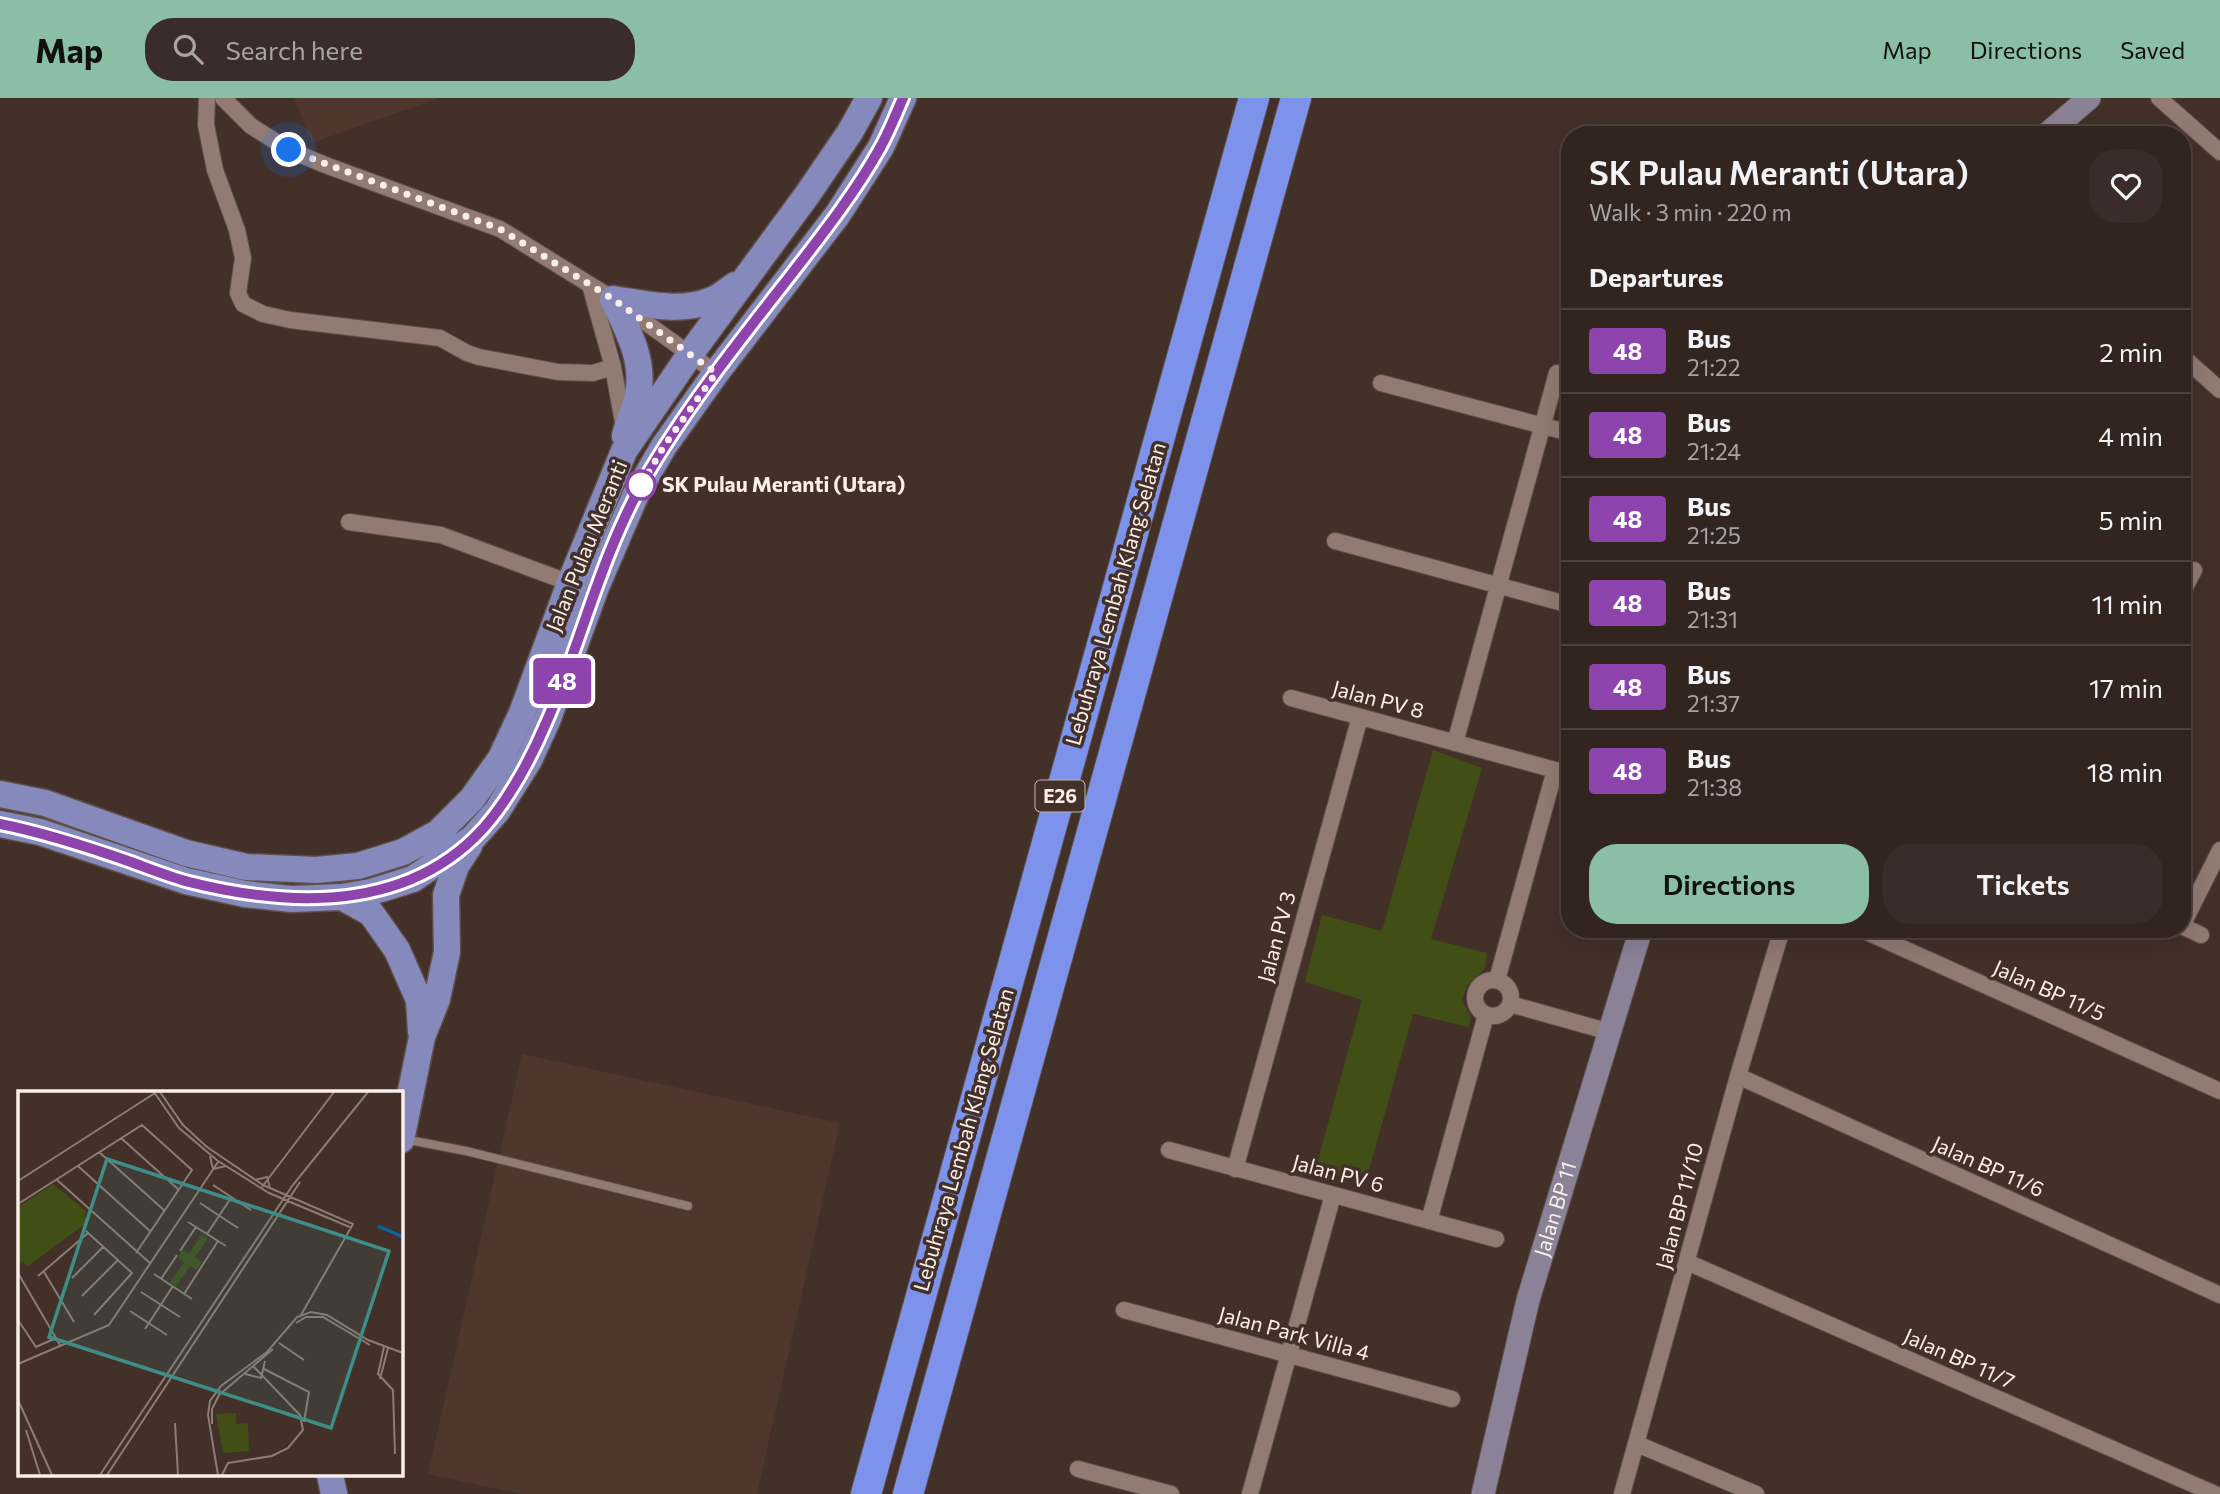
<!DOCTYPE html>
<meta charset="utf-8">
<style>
body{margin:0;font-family:Commissioner,sans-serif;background:#3a2c28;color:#f1f3f6;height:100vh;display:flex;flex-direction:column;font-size:26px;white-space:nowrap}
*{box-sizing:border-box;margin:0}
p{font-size:23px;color:#a8a4a4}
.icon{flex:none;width:38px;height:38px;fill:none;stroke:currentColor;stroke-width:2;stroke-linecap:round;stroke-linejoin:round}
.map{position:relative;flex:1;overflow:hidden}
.side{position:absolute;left:1561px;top:28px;width:630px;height:812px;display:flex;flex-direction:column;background:#32241f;border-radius:28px;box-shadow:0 7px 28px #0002,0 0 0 2px #4d413d}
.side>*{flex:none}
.badge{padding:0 14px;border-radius:5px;font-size:24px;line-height:46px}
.you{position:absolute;width:35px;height:35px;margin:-18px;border:5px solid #fff;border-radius:50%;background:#1a73e8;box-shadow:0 0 0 10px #1a73e833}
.map>.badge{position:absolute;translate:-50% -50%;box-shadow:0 0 0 4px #fff}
h2{padding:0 28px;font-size:26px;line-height:63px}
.round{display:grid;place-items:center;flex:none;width:74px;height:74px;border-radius:28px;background:#3a2c28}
.head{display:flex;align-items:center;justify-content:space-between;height:119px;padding:0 28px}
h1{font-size:33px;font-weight:600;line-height:52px}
.cta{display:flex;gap:14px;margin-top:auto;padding:14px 28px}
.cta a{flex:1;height:80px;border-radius:28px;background:#8abfa5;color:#111;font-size:28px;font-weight:600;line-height:80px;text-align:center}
.cta a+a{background:#3a2c28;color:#f1f3f6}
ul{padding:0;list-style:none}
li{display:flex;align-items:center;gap:21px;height:84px;padding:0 28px;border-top:2px solid #4d413d}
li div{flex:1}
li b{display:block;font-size:26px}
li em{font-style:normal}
li .badge{min-width:77px;font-weight:700;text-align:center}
header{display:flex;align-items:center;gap:42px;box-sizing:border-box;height:98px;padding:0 35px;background:#8abfa5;color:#111}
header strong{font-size:33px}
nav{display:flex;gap:38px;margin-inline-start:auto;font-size:24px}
.search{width:490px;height:63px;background:#3a2c28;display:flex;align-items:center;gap:18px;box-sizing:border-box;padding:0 24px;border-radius:28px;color:#a8a4a4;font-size:26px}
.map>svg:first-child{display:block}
</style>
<header>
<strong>Map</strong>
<div class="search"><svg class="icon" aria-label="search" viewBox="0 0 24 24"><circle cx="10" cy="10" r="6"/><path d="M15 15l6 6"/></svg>Search here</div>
<nav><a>Map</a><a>Directions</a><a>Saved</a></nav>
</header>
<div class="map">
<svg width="2220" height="1396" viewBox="0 0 2220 1396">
<rect width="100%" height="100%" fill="#423029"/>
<path fill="#4f372e" d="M294,0H439L312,45Z
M522,956L840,1025L757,1396H521L428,1376Z"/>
<path fill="#414f17" d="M1433,652L1482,670L1431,841L1487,855L1485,870L1467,888L1462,901L1471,920L1469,929L1413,916L1365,1086L1315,1073L1362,902L1305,884L1322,817L1382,833Z"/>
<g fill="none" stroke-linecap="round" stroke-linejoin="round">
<defs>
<path id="lane" d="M404,1041L466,1053L688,1108"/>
<path id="street" d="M207,0L206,27L215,72L237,132L243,160L238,195L243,206L263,216L290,222L440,240L467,255L479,259L558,274L593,275L613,269
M223,0L251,28L289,52L328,68L500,131L613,201L716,275
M2159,0L2220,54
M590,187L613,269L624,330
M2182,258L2220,292
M1381,285L1570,335
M349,424L441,437L570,485
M1335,443L1570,507
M2182,495L2194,472
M1291,600L1570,676
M1455,645L1557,275
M2182,828L2220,752
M2182,828L2201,837
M1860,831L2220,993
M1475 900a18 18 0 1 1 36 0a18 18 0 1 1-36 0Z
M1497,882L1555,672
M1510,906L1610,934
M1738,978L2220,1197
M1169,1052L1496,1141
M1235,1071L1360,619
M1429,1123L1486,917
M1687,1164L2215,1396
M1124,1212L1452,1301
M1637,1346L1756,1396
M1078,1371L1171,1396
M1250,1396L1333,1097
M1622,1396L1738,978L1782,831"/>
<g id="secondary">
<path d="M2046,37L2089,0"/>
<path id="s1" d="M1483,1396L1528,1202L1641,831"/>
</g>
<path id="primary" d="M613,201C627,231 645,262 638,296C636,310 628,323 625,338
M613,201C646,206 680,215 712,202C720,199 728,192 735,187
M0,696L45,705L186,755L246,769L316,772L358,768L403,754L438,735L472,701L501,660L522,615L570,485L624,353L691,255L807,97L850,34L869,0
M0,726L40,734L186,783L245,796L291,801L342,799L371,794L413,781L473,740L497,713L529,662L547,623L596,489L636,396L664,348L716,275L838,116L881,49L903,0
M342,799L371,815L397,852L419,902L421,934
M401,1042L422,939L437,901L447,854L446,797L456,768L469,748
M330,1377L334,1396"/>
<path id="highway" d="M866,1396L1254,0
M908,1396L1296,0"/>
</defs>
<use href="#lane" stroke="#5f4f49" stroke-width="10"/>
<use href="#street" stroke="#5f4f49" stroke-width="18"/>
<use href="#secondary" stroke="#5f4f49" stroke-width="25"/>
<use href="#primary" stroke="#5f4f49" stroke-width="29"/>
<use href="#highway" stroke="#5f4f49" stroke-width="32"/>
<use href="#lane" stroke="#917b73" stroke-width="8"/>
<use href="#street" stroke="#917b73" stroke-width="16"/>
<use href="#secondary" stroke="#8b8297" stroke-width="23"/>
<use href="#primary" stroke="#8589bb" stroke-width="26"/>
<use href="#highway" stroke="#7d93eb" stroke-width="30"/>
</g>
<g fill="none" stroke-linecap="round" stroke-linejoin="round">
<defs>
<path id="line" d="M0,726C45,735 88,749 131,764C150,771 170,779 189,784C285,808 397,814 474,740C504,711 530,663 546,625C581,546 600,460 643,384C686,309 741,241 794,173C825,133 856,93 880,50C889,34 896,16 903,0"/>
</defs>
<use href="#line" stroke="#fff" stroke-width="16"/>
<use href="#line" stroke="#8e44ad" stroke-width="10"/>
<path stroke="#faeee9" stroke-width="7" stroke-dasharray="0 12.6" d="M289,52L500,131L613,201L716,275L664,348L636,396L641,387"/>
</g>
<circle fill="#fff" stroke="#8e44ad" stroke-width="3.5" cx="641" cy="387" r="14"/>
<g text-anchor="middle" stroke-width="7" stroke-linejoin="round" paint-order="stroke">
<rect fill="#423029" stroke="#c3b5af" stroke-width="2" x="1035.5" y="682.5" width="49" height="31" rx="5"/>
<g font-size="19" font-weight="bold" fill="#faeee9">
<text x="1060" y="705">E26</text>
</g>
<g font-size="21" font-weight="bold" fill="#faeee9" stroke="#423029" text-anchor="start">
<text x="662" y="394">SK Pulau Meranti (Utara)</text>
</g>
<g font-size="21" fill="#faeee9" stroke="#423029">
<text transform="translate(587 448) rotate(-68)" y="7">Jalan Pulau Meranti</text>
<text transform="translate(1116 496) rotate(-74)" y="7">Lebuhraya Lembah Klang Selatan</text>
<text transform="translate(1378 602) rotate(15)" y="7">Jalan PV 8</text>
<text transform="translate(1277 839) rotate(-75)" y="7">Jalan PV 3</text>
<text transform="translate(2049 893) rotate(24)" y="7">Jalan BP 11/5</text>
<text transform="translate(964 1042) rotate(-74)" y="7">Lebuhraya Lembah Klang Selatan</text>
<text transform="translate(1988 1069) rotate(24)" y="7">Jalan BP 11/6</text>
<text transform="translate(1338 1076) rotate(15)" y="7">Jalan PV 6</text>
<text transform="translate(1680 1108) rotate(-75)" y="7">Jalan BP 11/10</text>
<text dy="7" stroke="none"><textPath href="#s1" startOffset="294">Jalan BP 11</textPath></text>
<text transform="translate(1294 1236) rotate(15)" y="7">Jalan Park Villa 4</text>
<text transform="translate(1959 1261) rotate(24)" y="7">Jalan BP 11/7</text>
</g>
</g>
<g transform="translate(18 993)">
<rect width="385" height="385" fill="#423029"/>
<path d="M35,93L69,121L66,125L71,130L9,176L5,170L0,173V116ZM184,143L190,147L177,166L184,171L179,179L172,175L158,195L152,191L166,172L160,166L165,159L171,163ZM218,322V333L230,332L231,360L205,362L198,323Z" fill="#414f17"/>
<path fill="none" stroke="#0b639f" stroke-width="3.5" d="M360,135L385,146"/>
<path fill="none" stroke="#8c7c76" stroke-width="2" d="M136,1L161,37L200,70L251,102L334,137M142,1L165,34L189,56L245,94L335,133L283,224M103,47L161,99M81,61L147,120M192,65L195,78L208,75M60,75L133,141M38,88L133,173M237,89L249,86L252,97M0,90L137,2M195,94L233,119M244,96L316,1M182,112L220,137M0,113L124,34L174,79L118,162M170,131L208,155M68,140L114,182L76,224M189,143L213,107M162,160L178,136M26,181L56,231M0,182L42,254M136,183L174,208M20,185L70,142M54,187L85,156M143,188L159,164M123,201L162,226M166,203L200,150M64,205L100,169M112,220L149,244M0,229L18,256L38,247M278,232L288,226H305L352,254M127,238L155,195M261,252L286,269M366,256L360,283L375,299L377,363M0,273L91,234L200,71M246,278L291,301L286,331M227,283L243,287L247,270M362,288L370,257M0,309L34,384M157,332L160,384M194,333V318L201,304L255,258M8,339L22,384M82,384L274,95L350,1M89,384L282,91M200,384L190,324L192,310L203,295L249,261L279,226L293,221L309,224L350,249L385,262M204,384L210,372L254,365L270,357L285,339L282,324L235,275"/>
<path fill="#3e8e87" fill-opacity="0.15" stroke="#3e8e87" stroke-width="3.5" d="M89,68L371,160L313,337L31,246Z"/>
<rect width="385" height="385" fill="none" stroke="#faeee9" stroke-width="3.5"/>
</g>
</svg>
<div class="you" style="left:289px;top:52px"></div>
<b class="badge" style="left:562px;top:583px;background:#8e44ad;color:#fff">48</b>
<section class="side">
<div class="head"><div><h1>SK Pulau Meranti (Utara)</h1><p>Walk · 3 min · 220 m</p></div><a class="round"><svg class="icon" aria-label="heart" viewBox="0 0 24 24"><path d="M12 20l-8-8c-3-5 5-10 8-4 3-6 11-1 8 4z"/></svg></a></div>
<h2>Departures</h2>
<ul>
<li><span class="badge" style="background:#8e44ad;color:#fff">48</span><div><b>Bus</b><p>21:22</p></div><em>2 min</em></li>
<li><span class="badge" style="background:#8e44ad;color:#fff">48</span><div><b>Bus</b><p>21:24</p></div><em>4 min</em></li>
<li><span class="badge" style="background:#8e44ad;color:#fff">48</span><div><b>Bus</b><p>21:25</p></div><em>5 min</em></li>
<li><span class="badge" style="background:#8e44ad;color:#fff">48</span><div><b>Bus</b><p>21:31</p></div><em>11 min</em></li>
<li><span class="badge" style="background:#8e44ad;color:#fff">48</span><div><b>Bus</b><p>21:37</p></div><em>17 min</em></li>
<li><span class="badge" style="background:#8e44ad;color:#fff">48</span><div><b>Bus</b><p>21:38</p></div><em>18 min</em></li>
</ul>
<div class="cta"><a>Directions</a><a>Tickets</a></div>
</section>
</div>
